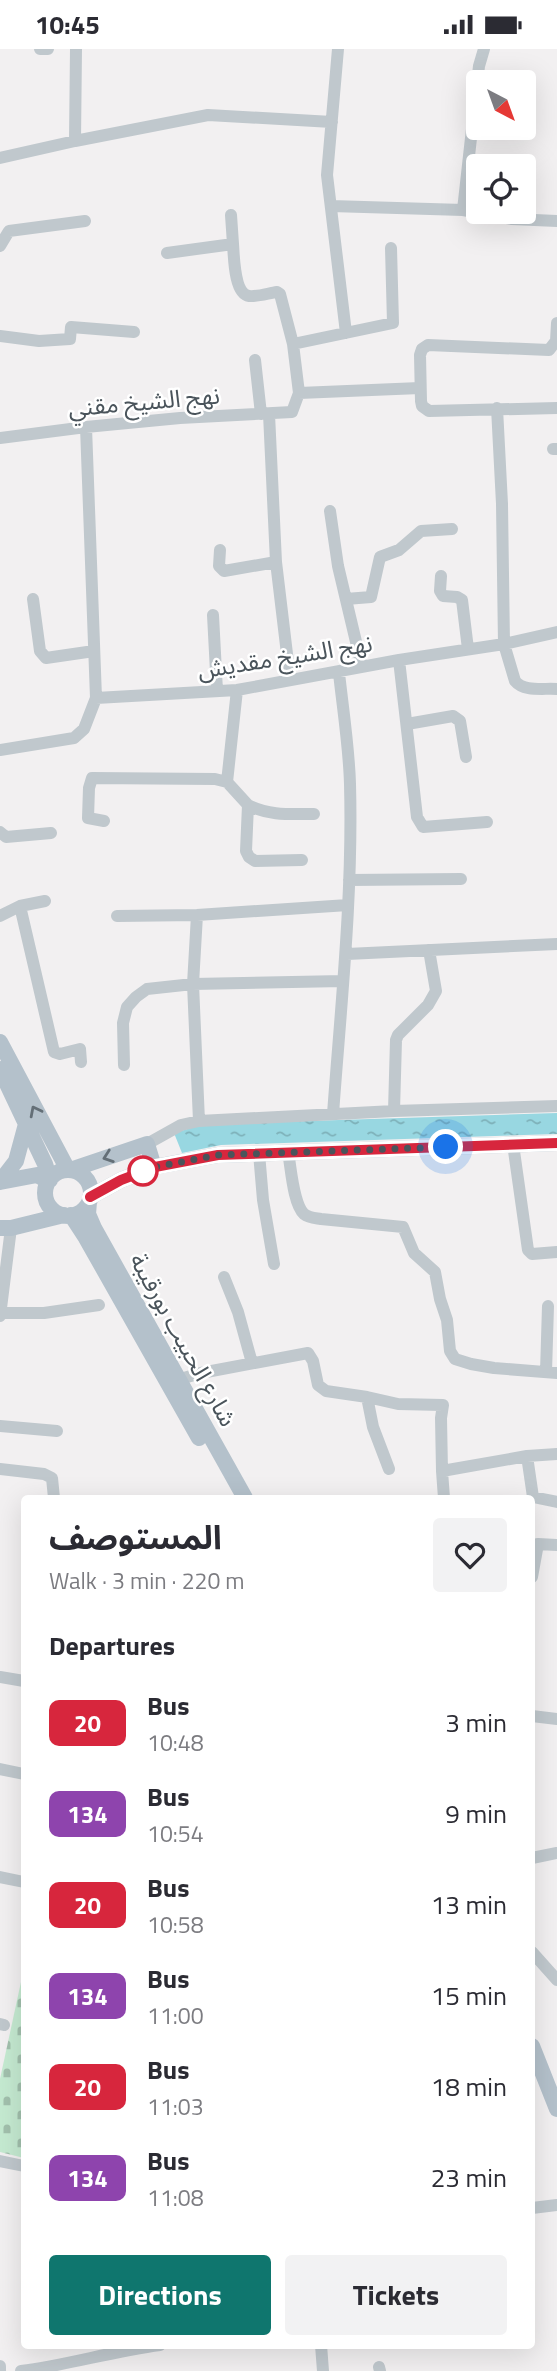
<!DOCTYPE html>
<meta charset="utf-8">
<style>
body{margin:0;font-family:"Titillium Web","Noto Sans Arabic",sans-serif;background:#f2f2f3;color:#2b2b33;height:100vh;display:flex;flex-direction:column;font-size:26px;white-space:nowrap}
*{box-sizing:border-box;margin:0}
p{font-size:23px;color:#7c7c81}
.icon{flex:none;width:38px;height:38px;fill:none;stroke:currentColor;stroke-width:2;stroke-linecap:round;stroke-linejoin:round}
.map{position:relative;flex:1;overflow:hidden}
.sheet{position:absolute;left:21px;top:1446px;width:514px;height:854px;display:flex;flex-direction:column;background:#fff;border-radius:7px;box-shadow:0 7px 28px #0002}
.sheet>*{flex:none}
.badge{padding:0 14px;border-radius:10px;font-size:24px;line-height:46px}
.needle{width:46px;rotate:139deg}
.buttons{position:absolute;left:466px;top:21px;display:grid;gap:14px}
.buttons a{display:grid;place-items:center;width:70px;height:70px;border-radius:7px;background:#fff;box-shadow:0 7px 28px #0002;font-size:35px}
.you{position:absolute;width:35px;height:35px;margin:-18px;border:5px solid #fff;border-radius:50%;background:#1a73e8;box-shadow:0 0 0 10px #1a73e833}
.map>.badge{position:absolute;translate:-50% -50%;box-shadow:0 0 0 4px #fff}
h2{padding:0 28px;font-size:26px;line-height:63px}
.round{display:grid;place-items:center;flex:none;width:74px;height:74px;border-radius:7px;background:#f2f2f3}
.summary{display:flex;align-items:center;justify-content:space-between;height:119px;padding:0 28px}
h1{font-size:33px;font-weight:700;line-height:52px}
.cta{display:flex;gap:14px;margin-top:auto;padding:14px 28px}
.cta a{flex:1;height:80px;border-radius:7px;background:#0f766e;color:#fff;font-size:28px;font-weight:700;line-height:80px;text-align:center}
.cta a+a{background:#f2f2f3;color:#2b2b33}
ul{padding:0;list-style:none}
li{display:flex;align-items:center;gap:21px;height:91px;padding:0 28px}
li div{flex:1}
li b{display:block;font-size:26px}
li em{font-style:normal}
li .badge{min-width:77px;font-weight:700;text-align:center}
.status{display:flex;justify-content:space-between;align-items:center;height:49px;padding:0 35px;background:#fff;direction:ltr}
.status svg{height:19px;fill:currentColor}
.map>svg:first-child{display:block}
</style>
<div class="status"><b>10:45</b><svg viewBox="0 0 49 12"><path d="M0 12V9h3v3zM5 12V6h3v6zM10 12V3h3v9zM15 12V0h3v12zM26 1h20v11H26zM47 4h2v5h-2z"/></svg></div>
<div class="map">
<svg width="557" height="2322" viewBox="0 0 557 2322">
<defs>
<pattern id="cemetery-stones" width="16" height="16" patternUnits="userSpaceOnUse" patternTransform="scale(1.75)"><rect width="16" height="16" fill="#c5ead1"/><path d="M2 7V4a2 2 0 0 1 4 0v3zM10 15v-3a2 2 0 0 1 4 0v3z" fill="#a2c0ad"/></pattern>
<pattern id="water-ripples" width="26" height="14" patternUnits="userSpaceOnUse" patternTransform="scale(1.75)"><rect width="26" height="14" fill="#98d7e1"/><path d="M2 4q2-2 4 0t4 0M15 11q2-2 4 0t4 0" fill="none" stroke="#7eb1b9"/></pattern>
</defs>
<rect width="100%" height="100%" fill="#f2f0f1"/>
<path fill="url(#cemetery-stones)" d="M24,1919V2109L0,2103V2030Z"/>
<path fill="url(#water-ripples)" d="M557,1064V1085L221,1096L182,1104L174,1084L194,1078L217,1075Z"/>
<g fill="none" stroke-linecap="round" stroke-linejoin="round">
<path stroke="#c0c8cd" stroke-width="12" d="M40,0H48
M338,0L327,126L346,284
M75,92L76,0
M0,109L75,92L208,66L332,73
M331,157L463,161L512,170L557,172
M463,161L479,17L484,0
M231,166L233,195
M0,197L9,182L85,172
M557,274L556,292L549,301L428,296L422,300L420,306L421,352L422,357L429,362L557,359
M0,287L39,292L70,290L71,278L134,283
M293,295L393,274L391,199
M255,311L261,365
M299,344L420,339
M497,359L502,455L504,595L515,632C524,643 543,639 557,640
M269,365L276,513L290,630
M86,378L96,649
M0,389L86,378L180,369L292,363L299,344L293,295L280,245L277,243C269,244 257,248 249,247C234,245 234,207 233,195L167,204
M553,400H557
M330,462L338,517L362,618
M220,501L219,517L224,522L276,513
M441,527L440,542L443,547L457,548L462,551L468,600
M33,550L40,602L46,609L94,602
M346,550L371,548L380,508L399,501L421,482L452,480
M213,566L217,642
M399,611L417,768L423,778L487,773
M407,675L453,667L460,672L466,708
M0,701L74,689L84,680L96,649L237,641L399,611L504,595L557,583
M227,733L248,756L246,802L249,808L255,812L302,811
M248,756C269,767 291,765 314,765
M104,772L88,769L89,739L92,729L215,730L227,733L237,641
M0,783L6,788L51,784
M349,831L461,830
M20,857L54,1003L60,1005L80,1000L81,1013
M197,866L193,935L199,1072
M0,867L20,857L45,852
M117,867L197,866L348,856
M347,905L557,895
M124,1016L123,974L127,958L136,948L147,940L193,935L343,932
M394,1062L396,991L398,986L428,956L436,942L429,901
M333,1065C341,955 353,845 350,735C349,698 343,661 339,624
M147,1095L181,1076L199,1072L394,1062L557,1057
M513,1095L528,1201L532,1205L557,1203
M288,1103C291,1118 293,1155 304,1165C309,1169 315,1169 321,1170L403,1178L414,1204L435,1223L440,1250L447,1271L450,1302L455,1310L471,1315L494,1319L557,1324
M259,1104L263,1151L274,1215
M224,1228L238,1263L252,1314
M0,1264H44L99,1256
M0,1267L11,1179
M546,1323L548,1257
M170,1333L201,1324L308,1304L313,1312L318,1336L326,1342L367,1348L398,1355L443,1356L441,1369L442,1422
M367,1348L373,1378L389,1420
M0,1377L57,1382
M527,1407L557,1405
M0,1420L44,1425L52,1429L54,1449
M444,1449L442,1422L527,1407L533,1448L557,1453
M532,1528L538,1495L557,1496
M0,1628L24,1632
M532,1667L557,1670
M0,1720L24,1725
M532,1809L557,1804
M0,1828L24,1833
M532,1903L557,1931
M0,1975L4,1976
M0,2112L24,2117
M532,2159L557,2156
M321,2296L323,2322
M0,2317V2322
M379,2318L380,2322
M21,2322C68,2316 113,2302 160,2296"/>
<path stroke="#b4c1cb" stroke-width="16" d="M0,993L68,1121
M0,1020L45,1115L50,1131
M70,1121L147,1095L154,1118
M45 1144a23 23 0 1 1 46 0a23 23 0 1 1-46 0Z
M0,1133L16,1112L26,1075
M0,1133L37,1126L48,1132
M90,1148L121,1131L154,1118L218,1106L557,1094
M89,1153L88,1165L94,1179L245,1449
M71,1166L86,1189L199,1389
M0,1179H11L64,1166
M532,1997L557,2060"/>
</g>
<defs><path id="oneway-chevron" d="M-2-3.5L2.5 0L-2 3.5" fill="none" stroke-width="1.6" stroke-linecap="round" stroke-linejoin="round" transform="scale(1.75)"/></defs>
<g stroke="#646f77">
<use href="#oneway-chevron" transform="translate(35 1062) rotate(-117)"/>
<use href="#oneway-chevron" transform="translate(108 1108) rotate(161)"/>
</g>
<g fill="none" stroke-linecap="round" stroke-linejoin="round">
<defs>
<path id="line" d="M90,1148L121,1131L155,1118L218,1106L557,1094"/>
</defs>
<use href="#line" stroke="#fff" stroke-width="16"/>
<use href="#line" stroke="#d7263d" stroke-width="10"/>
<path stroke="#4a545b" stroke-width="7" stroke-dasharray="0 12.6" d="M143,1122L138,1124L155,1118L218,1106L446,1098"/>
</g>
<circle fill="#fff" stroke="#d7263d" stroke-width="3.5" cx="143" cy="1122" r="14"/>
<g text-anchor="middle" stroke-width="5" stroke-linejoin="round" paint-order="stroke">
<g font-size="24" fill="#4a545b" stroke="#fff">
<text transform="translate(144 353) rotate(-5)" y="8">نهج الشيخ مقني</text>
<text transform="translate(285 608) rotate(-9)" y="8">نهج الشيخ مقديش</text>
<text transform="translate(183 1291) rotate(61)" y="8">شارع الحبيب بورقيبة</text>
</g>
</g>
</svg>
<div class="buttons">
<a><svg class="needle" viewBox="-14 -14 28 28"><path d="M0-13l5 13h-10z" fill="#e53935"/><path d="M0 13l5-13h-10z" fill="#7c7c81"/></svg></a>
<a><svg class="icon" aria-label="locate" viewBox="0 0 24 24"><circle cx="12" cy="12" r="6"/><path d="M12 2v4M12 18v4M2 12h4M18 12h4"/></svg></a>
</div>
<div class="you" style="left:446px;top:1098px"></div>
<section class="sheet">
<div class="summary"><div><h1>المستوصف</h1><p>Walk · 3 min · 220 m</p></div><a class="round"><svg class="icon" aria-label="heart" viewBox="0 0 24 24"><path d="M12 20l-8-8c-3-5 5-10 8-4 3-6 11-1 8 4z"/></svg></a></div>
<h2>Departures</h2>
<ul>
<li><span class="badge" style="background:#d7263d;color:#fff">20</span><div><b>Bus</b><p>10:48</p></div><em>3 min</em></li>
<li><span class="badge" style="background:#8e44ad;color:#fff">134</span><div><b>Bus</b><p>10:54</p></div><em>9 min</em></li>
<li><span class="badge" style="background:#d7263d;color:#fff">20</span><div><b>Bus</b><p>10:58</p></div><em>13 min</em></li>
<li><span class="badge" style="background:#8e44ad;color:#fff">134</span><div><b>Bus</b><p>11:00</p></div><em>15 min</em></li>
<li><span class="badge" style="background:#d7263d;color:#fff">20</span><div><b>Bus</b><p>11:03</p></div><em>18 min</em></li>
<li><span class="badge" style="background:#8e44ad;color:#fff">134</span><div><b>Bus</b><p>11:08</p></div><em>23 min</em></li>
</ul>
<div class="cta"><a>Directions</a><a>Tickets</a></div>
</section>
</div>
